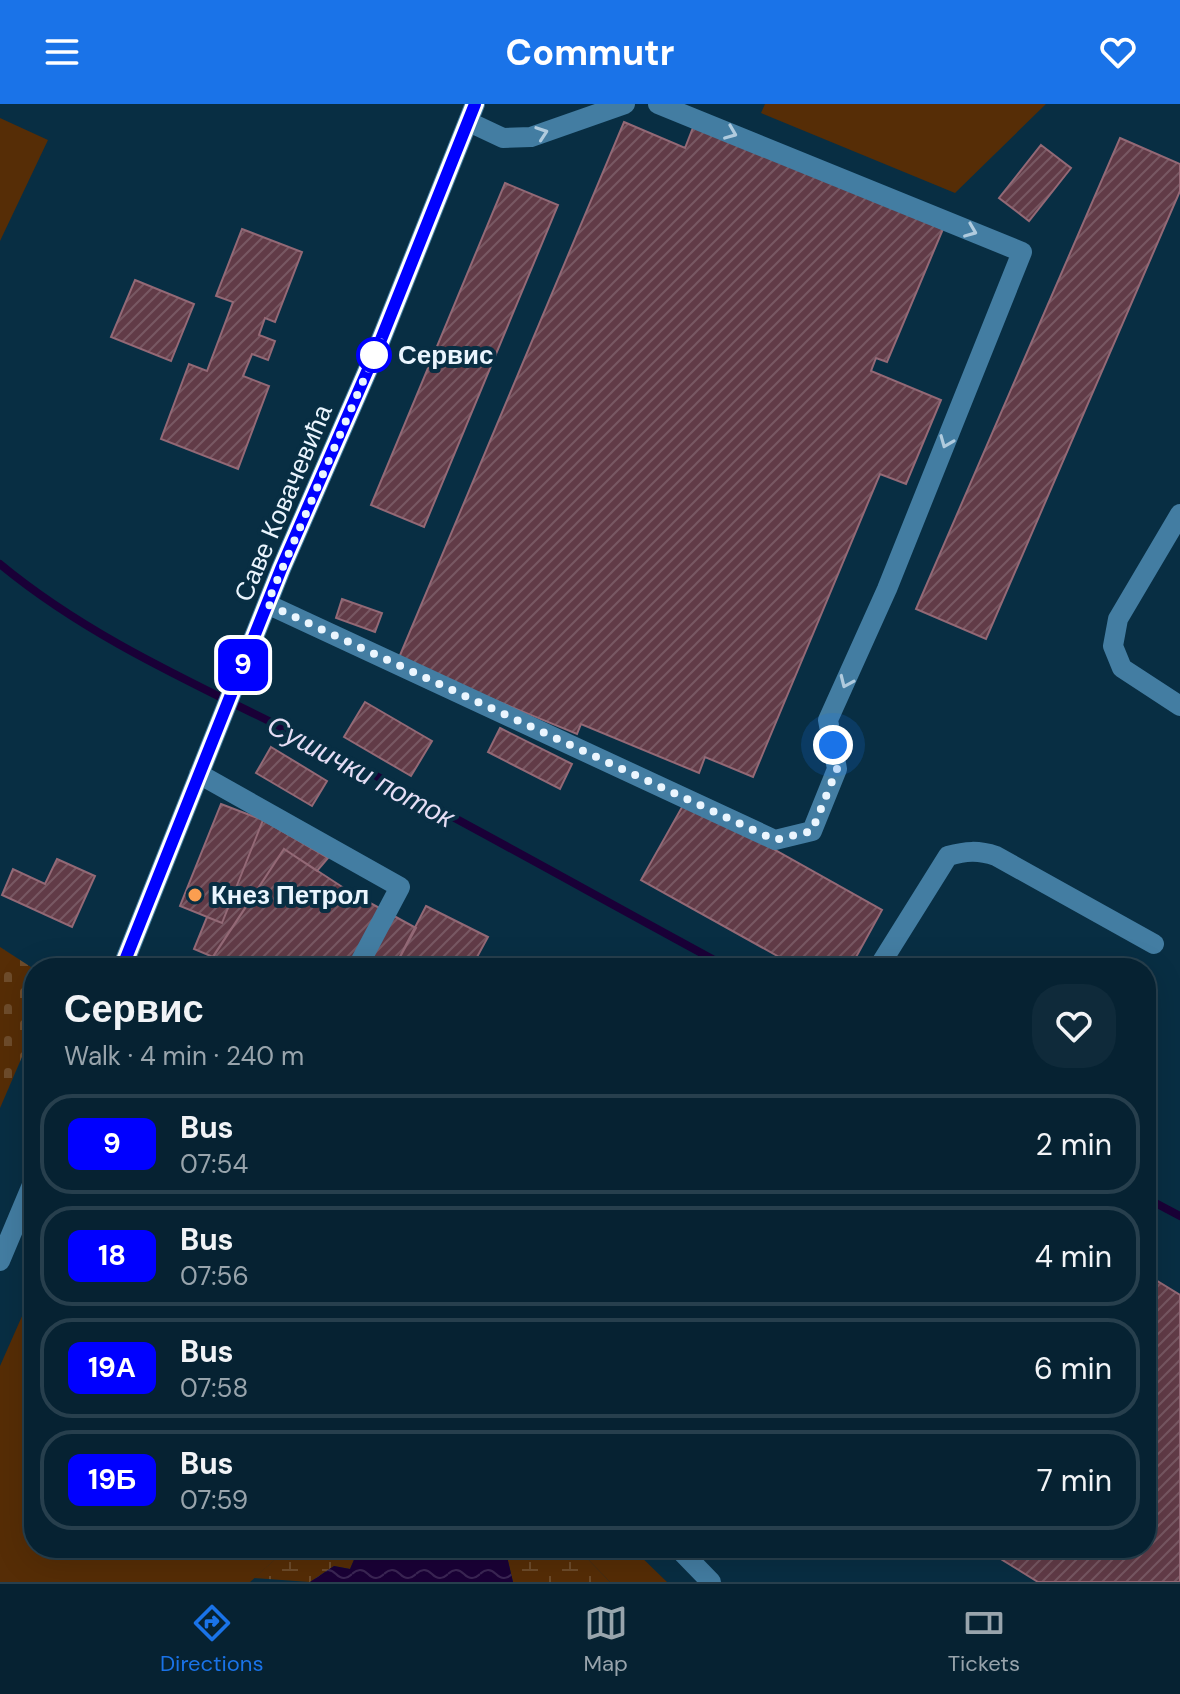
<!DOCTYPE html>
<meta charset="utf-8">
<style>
body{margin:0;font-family:"DM Sans",sans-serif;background:#0f2a3a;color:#f1f3f6;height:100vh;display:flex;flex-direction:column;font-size:30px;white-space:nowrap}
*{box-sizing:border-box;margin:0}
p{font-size:26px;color:#98a4ac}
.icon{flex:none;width:44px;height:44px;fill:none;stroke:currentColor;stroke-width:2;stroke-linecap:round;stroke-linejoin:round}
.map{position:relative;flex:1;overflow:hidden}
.details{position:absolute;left:24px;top:854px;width:1132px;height:600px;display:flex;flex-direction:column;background:#062232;border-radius:32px;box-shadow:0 8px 32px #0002,0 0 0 2px #273f4d}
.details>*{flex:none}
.badge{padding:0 16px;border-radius:12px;font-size:28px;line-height:52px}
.you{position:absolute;width:40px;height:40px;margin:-20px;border:6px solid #fff;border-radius:50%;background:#1a73e8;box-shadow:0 0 0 12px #1a73e833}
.map>.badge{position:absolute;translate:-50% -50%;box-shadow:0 0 0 4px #fff}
.round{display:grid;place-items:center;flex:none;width:84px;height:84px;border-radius:32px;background:#0f2a3a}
.headline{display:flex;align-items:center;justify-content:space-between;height:136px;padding:0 40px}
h1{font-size:38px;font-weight:700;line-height:60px}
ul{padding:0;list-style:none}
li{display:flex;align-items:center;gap:24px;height:100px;margin:0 16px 12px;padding:0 24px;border:4px solid #273f4d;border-radius:32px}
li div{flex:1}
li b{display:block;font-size:30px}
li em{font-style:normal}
li .badge{min-width:88px;font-weight:700;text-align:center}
header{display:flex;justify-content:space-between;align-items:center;height:104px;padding:0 40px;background:#1a73e8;color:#fff;font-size:36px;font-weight:700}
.dock{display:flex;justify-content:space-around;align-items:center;height:112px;border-top:2px solid #273f4d;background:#062232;font-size:22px;color:#98a4ac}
.dock a{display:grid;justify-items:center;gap:4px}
.dock .current{color:#1a73e8}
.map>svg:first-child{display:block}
</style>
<header><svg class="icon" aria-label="menu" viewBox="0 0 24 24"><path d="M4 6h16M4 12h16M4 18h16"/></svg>Commutr<svg class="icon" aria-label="heart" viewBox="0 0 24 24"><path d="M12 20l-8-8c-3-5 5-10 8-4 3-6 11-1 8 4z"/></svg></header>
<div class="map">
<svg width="1180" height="1478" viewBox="0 0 1180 1478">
<defs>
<pattern id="wetland-marsh" width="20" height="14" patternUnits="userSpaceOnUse" patternTransform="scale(2)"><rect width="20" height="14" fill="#562d06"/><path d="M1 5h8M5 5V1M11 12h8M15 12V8" fill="none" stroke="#6e4c2b"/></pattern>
<pattern id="cemetery-stones" width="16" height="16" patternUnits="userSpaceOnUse" patternTransform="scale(2)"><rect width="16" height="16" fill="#562d06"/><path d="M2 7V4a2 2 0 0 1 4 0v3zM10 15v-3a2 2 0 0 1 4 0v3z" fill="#6e4c2b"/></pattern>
<pattern id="water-waves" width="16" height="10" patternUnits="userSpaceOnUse" patternTransform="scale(2)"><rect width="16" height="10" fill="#1a0037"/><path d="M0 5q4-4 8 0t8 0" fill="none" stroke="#3b2655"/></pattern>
<pattern id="building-hatch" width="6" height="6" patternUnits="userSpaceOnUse" patternTransform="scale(2)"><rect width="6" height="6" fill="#613b47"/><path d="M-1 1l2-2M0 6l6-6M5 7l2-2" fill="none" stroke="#785863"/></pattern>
</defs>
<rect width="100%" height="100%" fill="#082e43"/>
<path fill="#562d06" d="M765,0H1046L955,89L761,9Z
M0,14L48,36L0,137Z
M34,1185V1444H288L250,1478H0V1262Z
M577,1444H632L667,1478H610Z"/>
<path fill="url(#wetland-marsh)" d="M288,1444H359L350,1465L334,1462L310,1478L254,1474Z
M505,1444H577L610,1478H513Z"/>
<path fill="url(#cemetery-stones)" d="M0,843L34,865V925L0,1004Z"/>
<path fill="url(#water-waves)" d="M359,1444H505L513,1478H310L334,1462L350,1465Z"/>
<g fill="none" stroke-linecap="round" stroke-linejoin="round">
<path stroke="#1a0037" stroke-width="8" d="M0,460C93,537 205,584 311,638C452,710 590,789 729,864
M1146,1094L1180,1112"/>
</g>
<path fill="url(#building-hatch)" stroke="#936976" stroke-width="2" d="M624,18L685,44L694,21L943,125L887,258L876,254L871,267L941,296L906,380L880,370L753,673L705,653L699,669L581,620L577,630L398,556Z
M1120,34L1180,60V87L986,535L916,505Z
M1041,41L1071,64L1029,117L999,94Z
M505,79L558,101L424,423L371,401Z
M242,125L302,148L275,218L265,214L259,231L275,237L268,256L252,250L243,272L269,282L238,365L161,335L189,260L207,267L233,198L216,192Z
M135,176L194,200L171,257L111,233Z
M342,495L382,509L375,528L336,514Z
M365,598L432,637L411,672L344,633Z
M500,624L572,660L560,685L488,648Z
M271,643L327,677L312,702L256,669Z
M686,696L882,806L850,864H799L641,776Z
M221,700L263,716L222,819L180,802Z
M263,716L328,754L317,767L284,745L213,853L194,845L207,813L222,819Z
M284,745L350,788L416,824L394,864L206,863Z
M57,755L95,772L72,823L2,791L13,765L45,780Z
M426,802L488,833L471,864H394Z
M1146,1170L1180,1191V1478H1038L983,1444H1146Z"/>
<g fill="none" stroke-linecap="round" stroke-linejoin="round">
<path stroke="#437da2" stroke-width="20" d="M469,18L503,34L531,33L625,0
M1180,410L1118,515L1113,542L1122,564L1180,602
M267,500L775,736L812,727L837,665L828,616L887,485L1022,148L658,0
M199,670L400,783L357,864
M122,864L281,465L380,238L475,0
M878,864L948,752C966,747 978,746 996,752L1154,840
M0,1157L34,1076
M678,1444L711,1478"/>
</g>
<defs><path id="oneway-chevron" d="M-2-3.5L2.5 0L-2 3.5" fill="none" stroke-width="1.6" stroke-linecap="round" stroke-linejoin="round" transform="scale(2)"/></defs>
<g stroke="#b0cbde">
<use href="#oneway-chevron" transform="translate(542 29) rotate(-19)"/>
<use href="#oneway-chevron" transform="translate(731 29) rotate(22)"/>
<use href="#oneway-chevron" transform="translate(971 127) rotate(22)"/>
<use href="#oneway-chevron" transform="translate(946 338) rotate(112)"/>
<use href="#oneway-chevron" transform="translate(846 578) rotate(114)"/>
</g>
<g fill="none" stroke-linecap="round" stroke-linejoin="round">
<defs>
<path id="line" d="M122,864L281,465L380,238L475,0"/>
</defs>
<use href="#line" stroke="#fff" stroke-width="18"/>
<use href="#line" stroke="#00f" stroke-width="12"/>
<path stroke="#eaf5fe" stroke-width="8" stroke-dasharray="0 14.4" d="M374,251L380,238L267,500L775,736L812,727L837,665L833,641"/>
</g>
<circle fill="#fff" stroke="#00f" stroke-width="4" cx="374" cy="251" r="16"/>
<circle fill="#fb9e50" stroke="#082e43" stroke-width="3" cx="195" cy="791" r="8"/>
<g text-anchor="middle" stroke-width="8" stroke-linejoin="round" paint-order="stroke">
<g font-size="26" font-weight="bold" fill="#eaf5fe" stroke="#082e43" text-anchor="start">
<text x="398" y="260">Сервис</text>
</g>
<g font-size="26" fill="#eaf5fe" stroke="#082e43">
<text transform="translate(283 399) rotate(-67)" y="9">Саве Ковачевића</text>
</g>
<g font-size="26" font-weight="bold" fill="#eaf5fe" stroke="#082e43" text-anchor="start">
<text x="211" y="800">Кнез Петрол</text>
</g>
<g font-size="28" font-style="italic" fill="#e4ddf4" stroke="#082e43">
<text transform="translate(361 667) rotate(28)" y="10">Сушички поток</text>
</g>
</g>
</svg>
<div class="you" style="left:833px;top:641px"></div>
<b class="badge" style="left:243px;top:561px;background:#00f;color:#fff">9</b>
<section class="details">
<div class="headline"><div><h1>Сервис</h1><p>Walk · 4 min · 240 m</p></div><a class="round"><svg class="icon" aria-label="heart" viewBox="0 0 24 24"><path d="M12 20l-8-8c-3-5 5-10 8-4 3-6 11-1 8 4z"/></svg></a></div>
<ul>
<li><span class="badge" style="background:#00f;color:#fff">9</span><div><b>Bus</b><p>07:54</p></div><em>2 min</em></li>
<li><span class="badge" style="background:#00f;color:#fff">18</span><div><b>Bus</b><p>07:56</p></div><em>4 min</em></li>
<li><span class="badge" style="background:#00f;color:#fff">19А</span><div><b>Bus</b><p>07:58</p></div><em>6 min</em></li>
<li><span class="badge" style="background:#00f;color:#fff">19Б</span><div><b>Bus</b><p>07:59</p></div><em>7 min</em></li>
</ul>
</section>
</div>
<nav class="dock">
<a class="current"><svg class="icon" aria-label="directions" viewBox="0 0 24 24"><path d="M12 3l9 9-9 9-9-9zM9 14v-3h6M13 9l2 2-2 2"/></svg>Directions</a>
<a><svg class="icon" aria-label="map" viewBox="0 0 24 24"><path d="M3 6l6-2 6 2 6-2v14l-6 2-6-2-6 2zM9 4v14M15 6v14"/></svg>Map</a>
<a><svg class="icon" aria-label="tickets" viewBox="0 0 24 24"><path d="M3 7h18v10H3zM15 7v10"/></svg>Tickets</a>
</nav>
